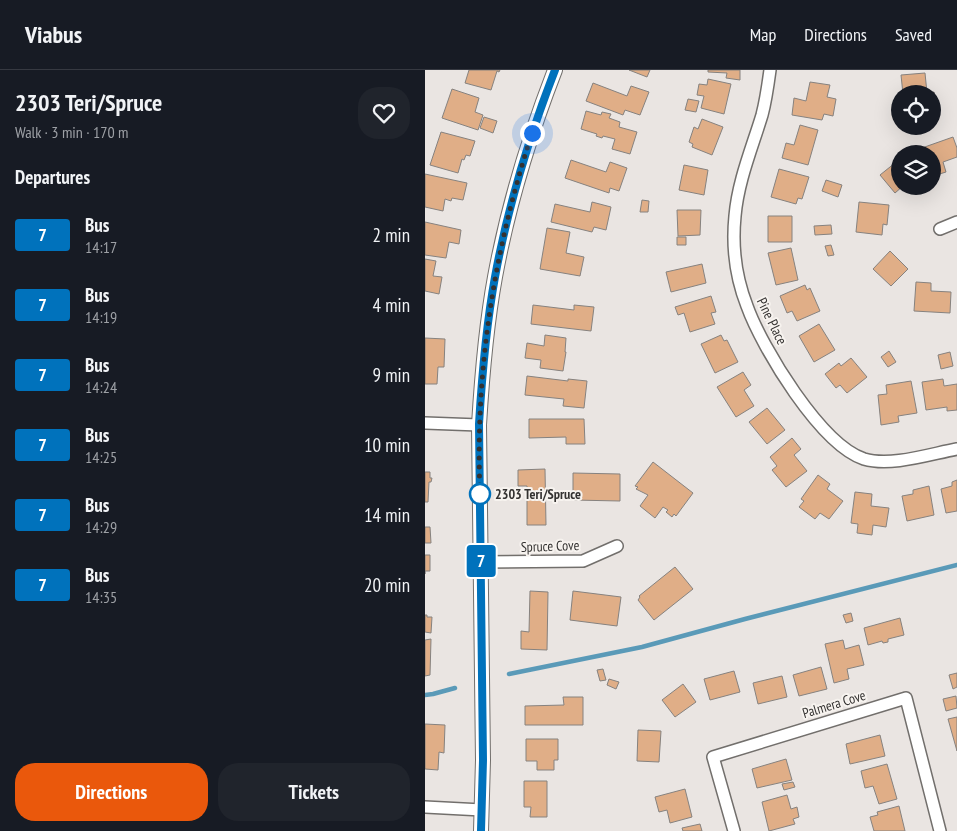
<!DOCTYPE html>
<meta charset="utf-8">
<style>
body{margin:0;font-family:"PT Sans Narrow",sans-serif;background:#20242c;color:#f1f3f6;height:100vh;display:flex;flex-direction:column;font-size:19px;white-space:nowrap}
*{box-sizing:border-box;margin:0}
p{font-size:16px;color:#9ea1a6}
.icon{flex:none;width:28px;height:28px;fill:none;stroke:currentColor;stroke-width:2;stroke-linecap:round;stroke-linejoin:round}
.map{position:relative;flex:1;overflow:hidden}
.drawer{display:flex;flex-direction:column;background:#171b24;width:425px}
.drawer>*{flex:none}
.badge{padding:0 10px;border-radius:4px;font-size:18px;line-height:32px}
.fabs{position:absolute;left:466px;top:15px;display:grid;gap:10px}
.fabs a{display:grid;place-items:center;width:50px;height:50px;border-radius:50%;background:#171b24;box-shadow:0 5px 20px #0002;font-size:25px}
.you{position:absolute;width:25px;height:25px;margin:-12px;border:4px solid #fff;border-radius:50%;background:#1a73e8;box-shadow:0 0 0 8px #1a73e833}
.map>.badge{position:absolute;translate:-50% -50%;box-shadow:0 0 0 2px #fff}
h2{padding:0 15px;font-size:19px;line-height:45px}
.round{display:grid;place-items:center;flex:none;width:52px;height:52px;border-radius:20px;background:#20242c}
.summary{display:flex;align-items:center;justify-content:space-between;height:85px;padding:0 15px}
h1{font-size:24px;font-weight:700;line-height:38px}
.cta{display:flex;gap:10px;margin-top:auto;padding:10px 15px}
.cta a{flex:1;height:58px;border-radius:20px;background:#ea580c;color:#fff;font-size:20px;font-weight:700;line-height:58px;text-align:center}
.cta a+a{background:#20242c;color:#f1f3f6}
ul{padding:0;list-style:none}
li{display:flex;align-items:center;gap:15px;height:70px;padding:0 15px}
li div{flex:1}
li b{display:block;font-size:19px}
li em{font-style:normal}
li .badge{min-width:55px;font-weight:700;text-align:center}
header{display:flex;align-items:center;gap:30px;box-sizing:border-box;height:70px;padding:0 25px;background:#171b24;border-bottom:1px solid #363941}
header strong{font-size:24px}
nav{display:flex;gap:28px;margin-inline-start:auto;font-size:18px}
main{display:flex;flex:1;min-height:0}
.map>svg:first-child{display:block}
</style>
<header>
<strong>Viabus</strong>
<nav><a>Map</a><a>Directions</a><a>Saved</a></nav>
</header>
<main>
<section class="drawer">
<div class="summary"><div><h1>2303 Teri/Spruce</h1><p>Walk · 3 min · 170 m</p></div><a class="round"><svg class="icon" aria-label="heart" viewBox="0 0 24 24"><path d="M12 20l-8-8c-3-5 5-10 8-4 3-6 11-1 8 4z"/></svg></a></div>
<h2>Departures</h2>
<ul>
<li><span class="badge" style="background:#0072bc;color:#fff">7</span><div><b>Bus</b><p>14:17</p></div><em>2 min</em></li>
<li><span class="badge" style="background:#0072bc;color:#fff">7</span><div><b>Bus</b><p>14:19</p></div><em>4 min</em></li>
<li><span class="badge" style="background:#0072bc;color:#fff">7</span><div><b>Bus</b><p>14:24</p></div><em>9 min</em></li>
<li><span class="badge" style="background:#0072bc;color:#fff">7</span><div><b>Bus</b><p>14:25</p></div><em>10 min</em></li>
<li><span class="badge" style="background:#0072bc;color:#fff">7</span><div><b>Bus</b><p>14:29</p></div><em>14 min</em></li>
<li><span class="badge" style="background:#0072bc;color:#fff">7</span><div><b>Bus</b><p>14:35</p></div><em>20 min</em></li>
</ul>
<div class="cta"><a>Directions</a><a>Tickets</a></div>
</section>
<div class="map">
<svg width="532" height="761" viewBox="0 0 532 761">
<rect width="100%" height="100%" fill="#eae5e2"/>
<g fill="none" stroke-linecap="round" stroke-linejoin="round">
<path stroke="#5a9ab8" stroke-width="4.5" d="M84,604L217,577L320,549L532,495
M0,625L8,624L30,618"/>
</g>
<path fill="#e0ae87" stroke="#86827f" d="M44,0H75L74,2L72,1L66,20L40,13Z
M204,0H225L222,7Z
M283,0H315V10L301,8L302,3L283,2Z
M500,3L502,23L509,22L511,38H508V24H478L476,5Z
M283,9L306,14L299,44L276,38L279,26L272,25L274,14L282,15Z
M385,12L405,15L402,27L411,29L408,46L399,44L397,50L367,45L369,28L381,31Z
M168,13L202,26L206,16L224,22L215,45L200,40L198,45L161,31Z
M27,19L54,28L50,42L58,45L53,60L17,48Z
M263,29L274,31L271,42L260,40Z
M161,41L176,45L177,42L186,44L184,48L195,52L194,57L212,62L205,84L187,79L190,69L178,66L177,68L171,66L172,64L156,59Z
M59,47L72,51L68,63L55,58Z
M277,49L298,57L287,85L267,77L268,74L264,72L269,57L273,59Z
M375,55L393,60L383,95L357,88L361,73L369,75Z
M16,62L50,71L45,86L41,85L39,90L37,89L33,103L5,95Z
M528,67L532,78V87L518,92L521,102L508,106V84H496L494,79Z
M475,89V116H478L470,123L455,105Z
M146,90L181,102L185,92L202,98L194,121L185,118L184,123L140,108Z
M259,95L283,100L279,125L254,120Z
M354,99L384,107L377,129L373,128L371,134L346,127Z
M0,104L42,113L38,130L27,128L26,131L20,129L18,141L0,137Z
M401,110L417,115L413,127L397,121Z
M217,130L224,131L223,142H215Z
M167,132L186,137L181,160L169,157L167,162L126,152L130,134L165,142Z
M434,132L464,135L462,155L458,154L457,165L431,162Z
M252,140H276L275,165L253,166Z
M343,146H367V172H343Z
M0,152L36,160L34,174L24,172L21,188L0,185Z
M406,155L407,164L390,165L389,156Z
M122,158L145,162L141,183L159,187L155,206L115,199Z
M252,167H261V175H252Z
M406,175L409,185L403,186L400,176Z
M366,178L373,210L351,215L343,183Z
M465,181L483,199L466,216L448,199Z
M0,189L11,191L8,206L17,207L14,224L0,221Z
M277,194L281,213L246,222L241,202Z
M491,212L506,213V221L526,222L525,243L489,241Z
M380,215L382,220L385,218L395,241L372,251L367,241L362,243L355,226Z
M286,226L291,242L286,243L290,254L265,262L259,243L253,245L250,237Z
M108,235L149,240V235L169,237L166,261L106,254Z
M394,254L410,280L389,292L374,266Z
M120,265L141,268L140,282H141L138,301L115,298L116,290L100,288L102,273L119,276Z
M296,265L299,271L302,270L313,292L290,303L276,274Z
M0,268L20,269L19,297H13L12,314H0Z
M464,281L471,292L463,297L456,287Z
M525,282L528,296L516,299L513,285Z
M426,288L442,307L422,323L415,315L411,318L400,304L414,293L416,296Z
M318,302L326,315L319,320L329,336L311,347L292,317Z
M102,306L143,311V309L162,311L159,338L138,336L139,329L100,325Z
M518,309L519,316L532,314V340L522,341V337L501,340L497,312Z
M486,311L492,343L473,346L474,352L456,355L453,325L462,324L461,315Z
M342,338L360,360L342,374L324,352Z
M104,349H159L160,374H141V367L104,368Z
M367,368L376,379L369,385L382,401L361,417L347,400L352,396L345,387Z
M228,392L268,423L251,446L249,444L247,447L241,442L243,440L238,437L230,448L215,436L223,425L211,419L213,417L210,416Z
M120,399L121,455H102V416H93V400Z
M0,402H5V408H7L6,412H4L3,432H0Z
M148,403L195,404V431L148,430Z
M393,405L405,414L402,419L418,431L404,449L395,443L390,449L374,437L379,431L376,429Z
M532,410V441L521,443L516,419L527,416V412Z
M504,416L509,445L482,451L477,426L488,424V420Z
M430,422L447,424L446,436L464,438L461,457L448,455L447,465L432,463L433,454L426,453Z
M0,457H5L6,473H0Z
M0,485H5V501H0V504Z
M250,497L268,519L229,550L213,530L215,527L214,526Z
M105,521L123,522L122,580L96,579V561L104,562Z
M148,521L196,527L192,556L145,550Z
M426,543L428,551L421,553L418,545Z
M0,545H2V547H7L6,563L0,562Z
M475,548L479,565L463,569V572L458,573L457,571L443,575L439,558Z
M6,569L5,605L0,606V570Z
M418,570L420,579L434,575L439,595L422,599L424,609L409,613L400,574Z
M396,597L402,619L374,626L368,605Z
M178,599L181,610L175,611L172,600Z
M309,601L315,622L285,630L279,609Z
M532,603V617L528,619L524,605Z
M357,606L362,627L333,634L328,613Z
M184,609L194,612L191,619L182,615Z
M258,614L271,632L250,647L237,630Z
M531,626L532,638L521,641L518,629Z
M138,627H158V655H100V636L139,635Z
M532,647V681L523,649Z
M0,654L20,655L19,683L14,682L13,700L0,699Z
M213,660L236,661L234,692L212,691Z
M455,665L460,686L425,694L421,674Z
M101,669H133V690H129V700H112V691H101Z
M361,689L367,710L332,718L327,699Z
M462,694L472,729L454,734L448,716L440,718L436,701Z
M99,711H122V747H105L106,737H99Z
M368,712L370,717L359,720L357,714Z
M260,719L267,747L245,753L242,740L234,742L230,727Z
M362,725L366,739L372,737L374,747L368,749L370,754L344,761L337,732Z
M474,736L480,761H449L445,747L453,745L452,742Z
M275,754L277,761H258L257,758Z"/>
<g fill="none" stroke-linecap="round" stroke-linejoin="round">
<defs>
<path id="minor" d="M345,0C343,15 341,30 337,45C327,78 313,111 310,146C307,176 311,208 322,236C337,278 396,375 439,389C466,397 505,384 532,379
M515,159L532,152
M0,353L54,355
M56,492L158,491L192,476
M0,737L57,740
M309,761L288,687L481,628L515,761"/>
<path id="tertiary" d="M56,761L58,690L54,355C57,305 61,256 70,207C83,136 104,67 130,0"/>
</defs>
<use href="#minor" stroke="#726f6c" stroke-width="14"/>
<use href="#tertiary" stroke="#726f6c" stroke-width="16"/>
<use href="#minor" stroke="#fff" stroke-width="11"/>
<use href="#tertiary" stroke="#fff" stroke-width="14"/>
</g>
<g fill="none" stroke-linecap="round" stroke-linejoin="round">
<defs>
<path id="line" d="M56,761L58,690L54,354C57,305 61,256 70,207C83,136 104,67 130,0"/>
</defs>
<use href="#line" stroke="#fff" stroke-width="11"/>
<use href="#line" stroke="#0072bc" stroke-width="8"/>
<path stroke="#343231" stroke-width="5" stroke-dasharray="0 9" d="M55,424C50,301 69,180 107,63"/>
</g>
<circle fill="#fff" stroke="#0072bc" stroke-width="2.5" cx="55" cy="424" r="10"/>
<g text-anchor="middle" stroke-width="4" stroke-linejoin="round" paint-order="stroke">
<g font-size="14" fill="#343231" stroke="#f7f3ef">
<text transform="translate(347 251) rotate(64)" y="5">Pine Place</text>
<text transform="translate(125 476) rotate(-2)" y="5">Spruce Cove</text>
<text transform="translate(409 634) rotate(-17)" y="5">Palmera Cove</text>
</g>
<g font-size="14" font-weight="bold" fill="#343231" stroke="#f7f3ef" text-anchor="start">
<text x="70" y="429">2303 Teri/Spruce</text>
</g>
</g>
</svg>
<div class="fabs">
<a><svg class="icon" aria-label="locate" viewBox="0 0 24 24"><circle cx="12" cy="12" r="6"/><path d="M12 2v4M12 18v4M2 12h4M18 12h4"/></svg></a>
<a><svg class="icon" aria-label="layers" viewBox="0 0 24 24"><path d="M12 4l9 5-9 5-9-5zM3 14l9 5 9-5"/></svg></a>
</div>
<div class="you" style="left:107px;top:63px"></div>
<b class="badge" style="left:56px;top:491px;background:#0072bc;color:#fff">7</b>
</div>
</main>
